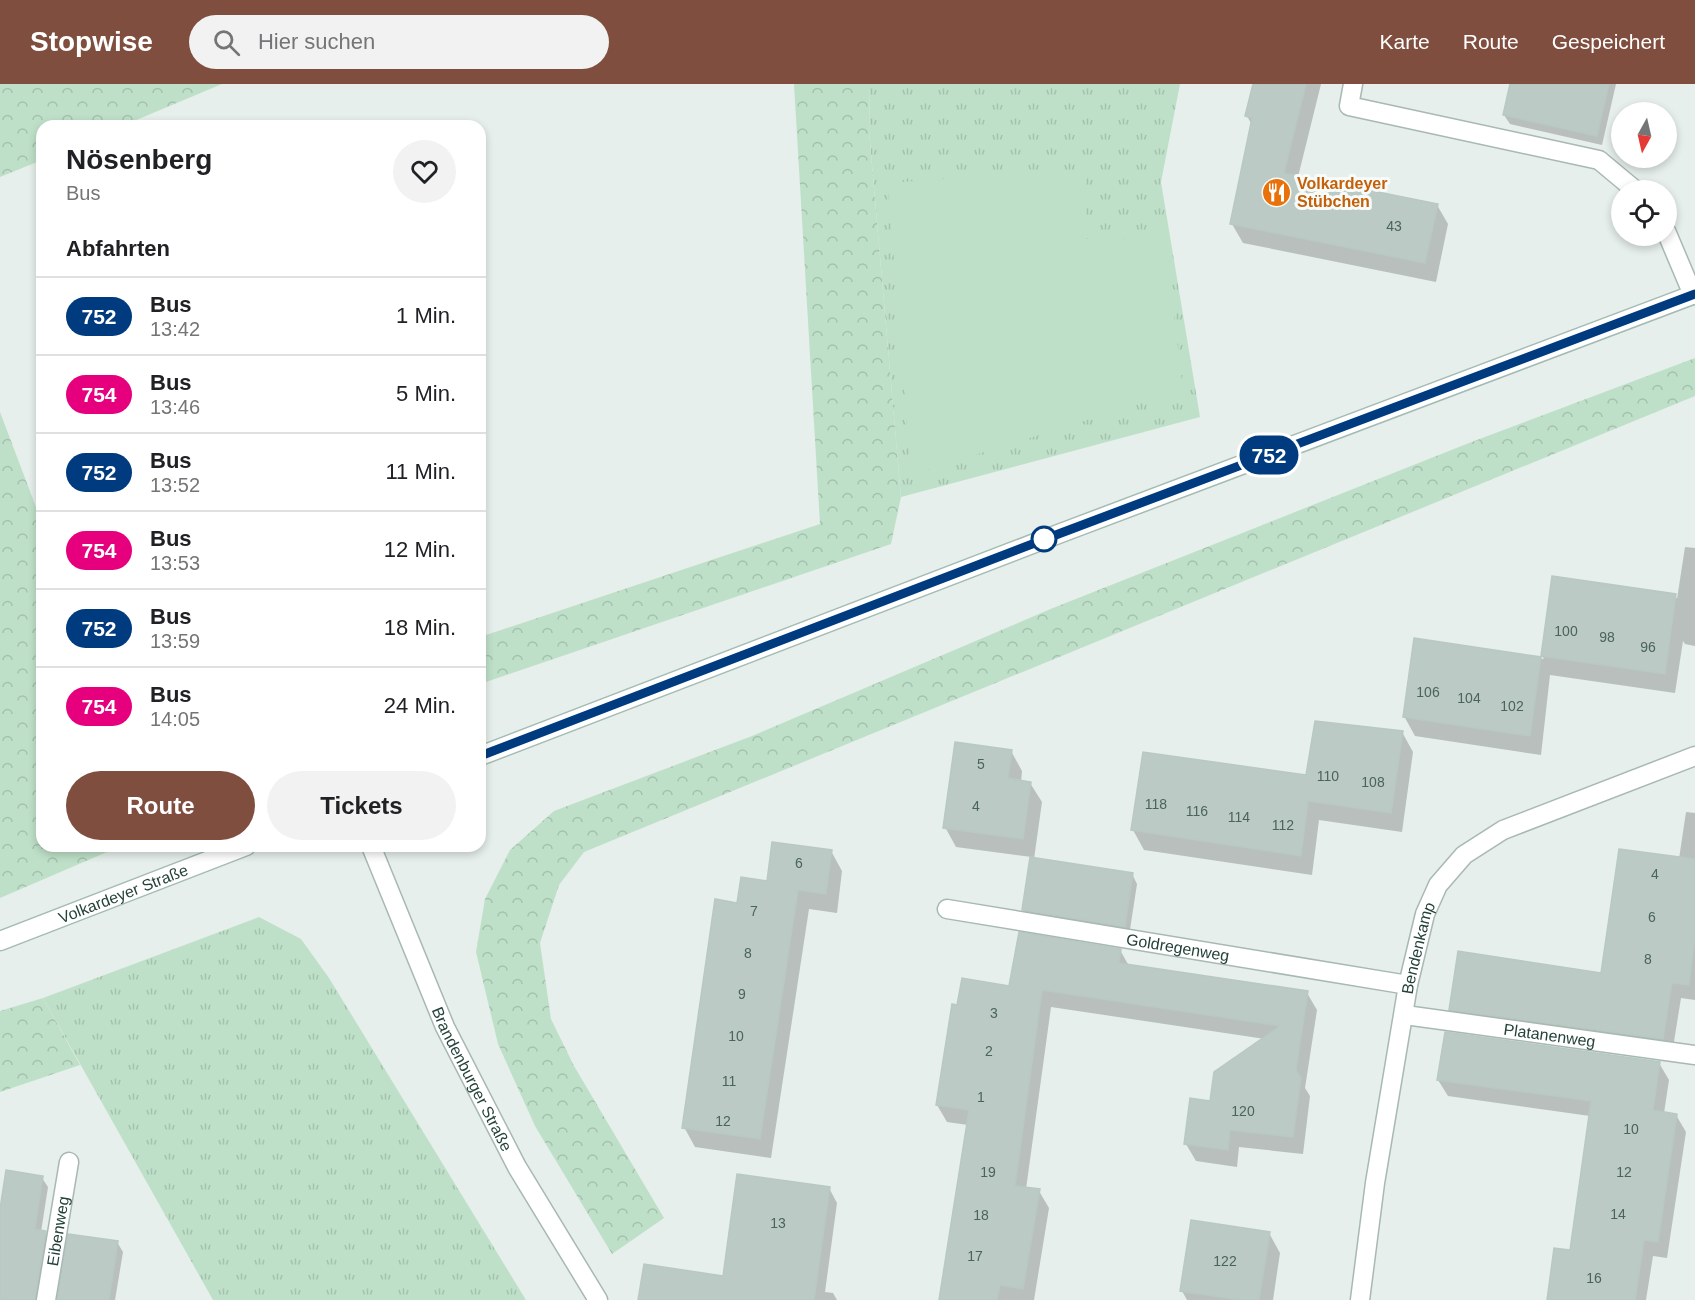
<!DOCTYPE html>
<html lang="de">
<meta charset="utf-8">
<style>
body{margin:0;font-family:Helvetica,sans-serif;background:#f2f2f2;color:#202124;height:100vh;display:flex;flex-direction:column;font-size:22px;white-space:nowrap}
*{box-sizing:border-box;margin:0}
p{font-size:20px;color:#757577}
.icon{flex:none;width:33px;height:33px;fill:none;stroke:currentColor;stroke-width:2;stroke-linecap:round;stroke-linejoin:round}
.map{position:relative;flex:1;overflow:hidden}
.panel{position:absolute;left:36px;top:36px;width:450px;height:732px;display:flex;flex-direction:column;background:#fff;border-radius:18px;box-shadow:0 3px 9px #0003}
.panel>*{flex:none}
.badge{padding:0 12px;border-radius:20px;font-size:21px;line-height:39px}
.needle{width:39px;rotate:188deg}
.buttons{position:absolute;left:1611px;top:18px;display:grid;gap:12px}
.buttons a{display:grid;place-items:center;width:66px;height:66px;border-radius:50%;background:#fff;box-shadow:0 3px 9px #0003;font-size:30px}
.map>.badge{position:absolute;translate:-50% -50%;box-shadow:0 0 0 3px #fff}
h2{padding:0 30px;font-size:22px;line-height:54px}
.round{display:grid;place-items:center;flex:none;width:63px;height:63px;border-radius:32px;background:#f2f2f2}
.head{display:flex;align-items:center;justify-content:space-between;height:102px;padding:0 30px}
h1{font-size:28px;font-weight:800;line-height:45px}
.action{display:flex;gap:12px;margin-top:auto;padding:12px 30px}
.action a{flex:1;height:69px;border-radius:36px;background:#7f4e3f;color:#fff;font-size:24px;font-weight:800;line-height:69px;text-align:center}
.action a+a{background:#f2f2f2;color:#202124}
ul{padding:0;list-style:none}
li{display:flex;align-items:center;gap:18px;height:78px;padding:0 30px;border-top:2px solid #e0e0e0}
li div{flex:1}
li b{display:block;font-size:22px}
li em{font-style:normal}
li .badge{min-width:66px;font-weight:700;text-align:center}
header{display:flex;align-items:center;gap:36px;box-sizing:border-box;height:84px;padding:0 30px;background:#7f4e3f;color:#fff}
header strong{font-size:28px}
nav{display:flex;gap:33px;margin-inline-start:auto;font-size:21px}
.search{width:420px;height:54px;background:#f2f2f2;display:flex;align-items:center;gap:15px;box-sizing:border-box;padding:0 21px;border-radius:33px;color:#757577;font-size:22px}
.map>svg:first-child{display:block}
</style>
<header>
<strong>Stopwise</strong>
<div class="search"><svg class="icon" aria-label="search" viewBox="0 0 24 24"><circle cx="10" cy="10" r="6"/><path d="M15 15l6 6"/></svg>Hier suchen</div>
<nav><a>Karte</a><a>Route</a><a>Gespeichert</a></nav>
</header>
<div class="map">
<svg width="1695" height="1216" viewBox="0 0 1695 1216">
<defs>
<pattern id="grass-tufts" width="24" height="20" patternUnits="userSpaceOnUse" patternTransform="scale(1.5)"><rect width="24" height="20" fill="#bfe0c8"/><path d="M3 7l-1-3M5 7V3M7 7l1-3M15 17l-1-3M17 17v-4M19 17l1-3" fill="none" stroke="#a4c1ad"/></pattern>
<pattern id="forest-crowns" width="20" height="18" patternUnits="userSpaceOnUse" patternTransform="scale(1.5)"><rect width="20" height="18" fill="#bfe0c8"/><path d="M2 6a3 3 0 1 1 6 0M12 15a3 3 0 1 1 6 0" fill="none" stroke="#a4c1ad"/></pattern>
</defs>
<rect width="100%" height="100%" fill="#e6efeb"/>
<path fill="url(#grass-tufts)" d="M870,0H1180L1161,98L1200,333L901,413L869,47Z
M259,833L301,855L329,894L526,1216H213L43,914Z"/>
<path fill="url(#forest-crowns)" d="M0,0H222L122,42H42V76L0,93Z
M794,0H870L869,47L901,413L891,460L480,600V553L820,440Z
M1695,274V312L584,768L559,801L540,859L551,935L574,982L664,1134L612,1170L535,1042L498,960L476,868L485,815L510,766L554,727L752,652L1053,524L1469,359Z
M0,328L42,439V762H121L0,814Z
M43,914L80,981L0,1008V927Z"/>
<path fill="#bfe0c8" d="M1085,85L1086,155L1165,154L1183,306L911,391L888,99Z"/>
<path fill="#0003" d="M1254,0H1321L1298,93L1437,121L1448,140L1436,198L1243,159L1232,140L1252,41L1247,32Z
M1511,0H1616L1602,61L1510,40L1504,31Z
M1685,463L1695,464V562L1685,560L1683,557L1675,609L1550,591L1541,671L1415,652L1404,632L1415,555L1544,575L1542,572L1675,511L1677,515Z
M1402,648L1413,668L1402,748L1319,736L1312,791L1144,766L1133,746L1308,693Z
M1011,667L1022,687L1021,698L1030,699L1042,718L1034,775L1132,790L1137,800L1129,852L1029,835L1024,826L1032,773L956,763L945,743Z
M1686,728L1695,729V916L1681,914L1672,970L1460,941L1450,925L1602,890L1679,775Z
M831,767L842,787L837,829L809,825L771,1074L695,1063L684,1043L768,798Z
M1120,866L1129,882L1307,909L1317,926L1305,1004L1310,1012L1303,1070L1239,1063L1237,1083L1196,1077L1186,1060L1211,1019L1265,955L1051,923L1026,1105L1039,1107L1049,1124L1034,1216H940L968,1041L947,1038L937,1021L959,923Z
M1659,979L1669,996L1664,1029L1676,1031L1686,1048L1667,1174L1653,1172L1646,1216H1549L1571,1168L1590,1032L1448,1012L1438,996Z
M42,1094L48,1103L41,1148H45L51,1158L41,1216H0V1136Z
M829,1104L837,1119L825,1208L833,1209L837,1216H640L724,1194Z
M1269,1149L1280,1169L1273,1216H1187L1182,1207Z
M117,1158L123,1168L115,1216H59Z"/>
<path fill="#bbcac4" stroke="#b8c9c2" stroke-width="1.5" d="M1253,0H1306L1284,89L1438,120L1425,179L1230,140L1252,34L1245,32Z
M1510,0H1609L1597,52L1503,31Z
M1552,492L1676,510L1665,590L1541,572Z
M1414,554L1541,573L1530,652L1403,633Z
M1315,637L1403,647L1391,729L1308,717L1301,772L1131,746L1143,668L1306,691Z
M955,658L1012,666L1008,694L1031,698L1023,755L943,744Z
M772,758L832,766L826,810L798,806L760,1055L682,1044L715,815L737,819L741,793L767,797Z
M1619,765L1695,775V854L1689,901L1672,899L1663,955L1449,926L1458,867L1601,889Z
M1030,773L1133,789L1125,843L1022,826Z
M1019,848L1121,865L1119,879L1308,907L1296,986L1301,994L1293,1053L1230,1046L1228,1066L1184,1060L1190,1014L1210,1017L1214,988L1280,942L1042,906L1015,1102L1040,1105L1023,1205L1000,1201L997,1216H939L969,1026L936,1021L952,920L957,921L962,894L1009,902Z
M1445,948L1660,978L1653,1026L1677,1030L1658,1158L1644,1156L1635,1216H1547L1554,1164L1570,1166L1591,1017L1437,996Z
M6,1086L43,1092L35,1145L46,1147L35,1216H0V1125Z
M737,1090L830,1103L814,1216H638L644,1180L723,1192Z
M1191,1136L1270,1148L1259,1216H1240L1180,1207Z
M68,1150L118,1157L109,1216H57Z"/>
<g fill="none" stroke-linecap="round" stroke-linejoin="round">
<defs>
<g id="service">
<path d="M1353,0L1349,22L1599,76L1635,106"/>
<path d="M1666,147L1693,211"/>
<path id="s1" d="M947,825L1408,901"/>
<path id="s2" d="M1405,931L1695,971"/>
<path id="s3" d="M46,1216L69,1078"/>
</g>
<g id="minor">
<path id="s4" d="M371,762L445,943L517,1083L598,1216"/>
<path id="s5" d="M1360,1216L1375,1099L1408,901L1425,830L1438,801L1464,771L1503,746L1695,672"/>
</g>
<g id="secondary">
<path d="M480,672L1061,449L1695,210"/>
<path id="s6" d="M0,857L246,762"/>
</g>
</defs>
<use href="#service" stroke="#a8b8b2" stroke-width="21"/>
<use href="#minor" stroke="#a8b8b2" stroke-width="21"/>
<use href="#secondary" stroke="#a4bbb3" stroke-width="21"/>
<use href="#service" stroke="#fff" stroke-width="18"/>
<use href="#minor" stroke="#fff" stroke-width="18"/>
<use href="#secondary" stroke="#fff" stroke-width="18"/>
</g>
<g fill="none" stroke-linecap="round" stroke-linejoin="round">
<defs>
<path id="line" d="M480,672L1061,449L1695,210"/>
</defs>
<use href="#line" stroke="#fff" stroke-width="14"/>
<use href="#line" stroke="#003b80" stroke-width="9"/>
</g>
<defs>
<symbol id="restaurant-disc" viewBox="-11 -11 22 22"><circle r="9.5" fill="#e8710a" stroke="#f7fbf9"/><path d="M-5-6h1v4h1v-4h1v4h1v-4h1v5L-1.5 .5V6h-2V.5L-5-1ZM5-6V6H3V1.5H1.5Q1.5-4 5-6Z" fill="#fff"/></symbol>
</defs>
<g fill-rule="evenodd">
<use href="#restaurant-disc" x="1260" y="92" width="33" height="33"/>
</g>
<circle fill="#fff" stroke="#003b80" stroke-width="3" cx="1044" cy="455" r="12"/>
<g text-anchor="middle" stroke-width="6" stroke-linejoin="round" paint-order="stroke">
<g font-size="14" fill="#4a645c">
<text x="1394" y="147">43</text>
<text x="1566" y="552">100</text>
<text x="1607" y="558">98</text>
<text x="1648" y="568">96</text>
<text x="1428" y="613">106</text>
<text x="1469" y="619">104</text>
<text x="1512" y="627">102</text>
<text x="981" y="685">5</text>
<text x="1328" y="697">110</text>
<text x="1373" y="703">108</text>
<text x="1156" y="725">118</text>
<text x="976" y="727">4</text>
<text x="1197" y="732">116</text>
<text x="1239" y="738">114</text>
<text x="1283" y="746">112</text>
<text x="799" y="784">6</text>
<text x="1655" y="795">4</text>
<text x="754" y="832">7</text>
<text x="1652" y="838">6</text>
<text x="748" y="874">8</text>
<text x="1648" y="880">8</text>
<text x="742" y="915">9</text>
<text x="994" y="934">3</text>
<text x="736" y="957">10</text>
<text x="989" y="972">2</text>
<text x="729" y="1002">11</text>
<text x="981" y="1018">1</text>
<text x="1243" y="1032">120</text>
<text x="723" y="1042">12</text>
<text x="1631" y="1050">10</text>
<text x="988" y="1093">19</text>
<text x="1624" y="1093">12</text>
<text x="1618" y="1135">14</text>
<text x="981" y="1136">18</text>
<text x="778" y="1144">13</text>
<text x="975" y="1177">17</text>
<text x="1225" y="1182">122</text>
<text x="1594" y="1199">16</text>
</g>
<g font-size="16" font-weight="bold" fill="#c56008" stroke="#f7fbf9" text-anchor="start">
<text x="1297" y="105">Volkardeyer<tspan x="1297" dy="18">Stübchen</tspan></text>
</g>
<g font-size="16" fill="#24423a" stroke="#f7fbf9">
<text dy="6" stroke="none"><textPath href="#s6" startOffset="132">Volkardeyer Straße</textPath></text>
<text dy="6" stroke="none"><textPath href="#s1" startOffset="234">Goldregenweg</textPath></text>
<text dy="6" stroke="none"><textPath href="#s5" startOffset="357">Bendenkamp</textPath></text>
<text dy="6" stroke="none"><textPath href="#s2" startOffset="146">Platanenweg</textPath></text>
<text dy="6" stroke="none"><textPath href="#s4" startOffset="254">Brandenburger Straße</textPath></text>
<text dy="6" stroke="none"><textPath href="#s3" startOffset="70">Eibenweg</textPath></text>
</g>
</g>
</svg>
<div class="buttons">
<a><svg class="needle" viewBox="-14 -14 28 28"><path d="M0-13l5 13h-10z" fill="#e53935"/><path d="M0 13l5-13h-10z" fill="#757577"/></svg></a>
<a><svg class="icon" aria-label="locate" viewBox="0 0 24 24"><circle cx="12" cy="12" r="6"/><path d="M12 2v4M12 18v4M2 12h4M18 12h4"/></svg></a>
</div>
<b class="badge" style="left:1269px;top:371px;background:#003b80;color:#fff">752</b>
<section class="panel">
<div class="head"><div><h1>Nösenberg</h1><p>Bus</p></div><a class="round"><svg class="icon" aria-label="heart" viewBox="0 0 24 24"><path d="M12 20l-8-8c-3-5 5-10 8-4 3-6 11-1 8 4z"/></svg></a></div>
<h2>Abfahrten</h2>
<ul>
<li><span class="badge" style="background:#003b80;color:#fff">752</span><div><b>Bus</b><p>13:42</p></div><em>1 Min.</em></li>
<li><span class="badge" style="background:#e6007e;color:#fff">754</span><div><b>Bus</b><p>13:46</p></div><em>5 Min.</em></li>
<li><span class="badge" style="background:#003b80;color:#fff">752</span><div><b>Bus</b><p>13:52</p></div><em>11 Min.</em></li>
<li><span class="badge" style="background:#e6007e;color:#fff">754</span><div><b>Bus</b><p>13:53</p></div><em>12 Min.</em></li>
<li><span class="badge" style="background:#003b80;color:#fff">752</span><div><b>Bus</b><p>13:59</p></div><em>18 Min.</em></li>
<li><span class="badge" style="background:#e6007e;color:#fff">754</span><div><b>Bus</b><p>14:05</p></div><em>24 Min.</em></li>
</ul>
<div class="action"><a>Route</a><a>Tickets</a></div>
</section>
</div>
